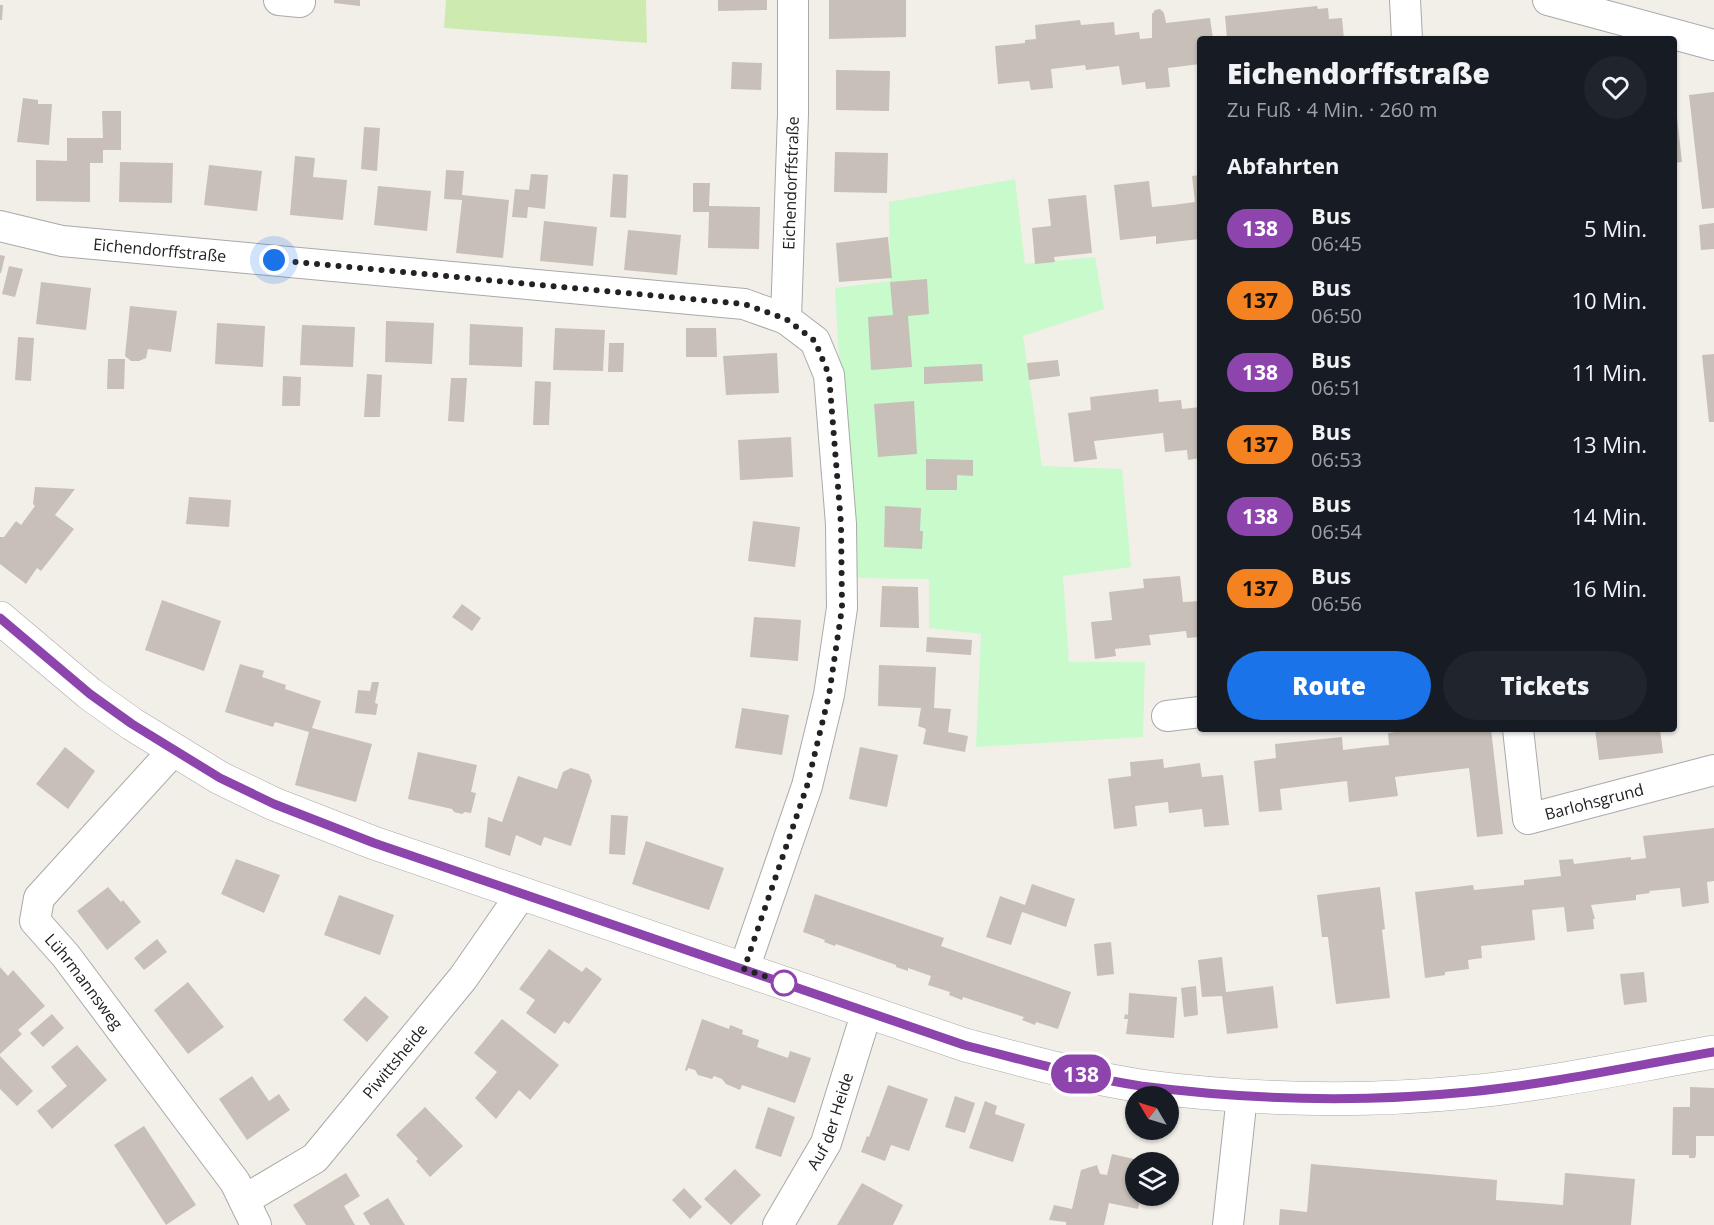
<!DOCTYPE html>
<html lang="de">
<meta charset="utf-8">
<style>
body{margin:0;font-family:"Open Sans",sans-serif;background:#20242c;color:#f1f3f6;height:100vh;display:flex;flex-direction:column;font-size:22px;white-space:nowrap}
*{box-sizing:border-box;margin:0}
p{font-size:20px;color:#9ea1a6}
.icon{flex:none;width:33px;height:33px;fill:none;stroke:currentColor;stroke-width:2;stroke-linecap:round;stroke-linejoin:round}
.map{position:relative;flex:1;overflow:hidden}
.panel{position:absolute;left:1197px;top:36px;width:480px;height:696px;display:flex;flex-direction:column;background:#171b24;border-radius:6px;box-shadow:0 2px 4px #0004}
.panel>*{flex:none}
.badge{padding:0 12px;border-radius:20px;font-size:21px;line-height:39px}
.needle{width:39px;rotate:308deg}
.fabs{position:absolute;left:1125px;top:1086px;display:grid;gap:12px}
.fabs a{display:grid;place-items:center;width:54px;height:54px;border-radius:50%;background:#171b24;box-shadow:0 2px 4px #0004;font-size:30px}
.you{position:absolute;width:30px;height:30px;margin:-15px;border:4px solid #fff;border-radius:50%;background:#1a73e8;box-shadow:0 0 0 9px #1a73e833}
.map>.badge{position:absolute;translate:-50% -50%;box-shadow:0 0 0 3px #fff}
h2{padding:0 30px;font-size:22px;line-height:54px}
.round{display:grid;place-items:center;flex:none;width:63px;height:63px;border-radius:32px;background:#20242c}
.summary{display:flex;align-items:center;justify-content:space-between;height:102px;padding:0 30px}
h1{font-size:28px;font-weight:800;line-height:45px}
.cta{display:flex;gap:12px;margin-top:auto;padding:12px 30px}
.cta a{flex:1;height:69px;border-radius:36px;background:#1a73e8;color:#fff;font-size:24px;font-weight:800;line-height:69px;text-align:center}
.cta a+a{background:#20242c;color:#f1f3f6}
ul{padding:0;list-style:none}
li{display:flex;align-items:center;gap:18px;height:72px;padding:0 30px}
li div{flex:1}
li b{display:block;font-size:22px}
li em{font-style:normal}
li .badge{min-width:66px;font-weight:700;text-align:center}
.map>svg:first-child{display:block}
</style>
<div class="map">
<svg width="1714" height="1225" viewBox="0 0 1714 1225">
<rect width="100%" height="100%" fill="#f2efe9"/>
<path fill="#cdebb0" d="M446,0H646L647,43L444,28Z"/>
<path fill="#c8facc" d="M1015,179L1025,264L1095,257L1104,309L1023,336L1042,466L1122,469L1131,567L1063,576L1069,662H1145L1143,737L976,747L981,634L929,628V579L852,578L835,288L890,281L889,202Z"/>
<path fill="#c7bfb8" d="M334,0H360V6L334,3Z
M718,0H767V10L718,11Z
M829,0H906V37L829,39Z
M0,5H3L2,20H0Z
M1317,6L1318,9L1328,8L1329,19L1342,18L1344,39H1227L1225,16Z
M1160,9L1164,13L1166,23L1210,18L1213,39H1200V64L1168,68L1170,87L1146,89L1145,82L1122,85L1119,66L1086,70L1085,65L1051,69L1053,88L1031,90L1029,81L998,84L995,46L1025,43V40L1036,39L1035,25L1080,20L1081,25L1114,22L1115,35L1139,32L1140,39L1152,38V14L1155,10Z
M732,62L762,63L761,90L731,89Z
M836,70L890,71L889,111L836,110Z
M1714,92V208L1702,209L1689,95Z
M23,98L38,100V104H52L49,145L17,142Z
M1674,108H1676L1682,162L1674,163Z
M102,111H121V150H103V163H90V202L36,201V160L67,161V138H103Z
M364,127L380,128L377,171L361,169Z
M835,152L888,153L887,193L834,192Z
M295,156L315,158L313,177L347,180L343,220L290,215Z
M120,162L173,163L172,203L119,202Z
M209,165L262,171L257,211L204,205Z
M446,170L464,171L462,195L509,200L503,258L456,253L462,200L444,199Z
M531,174L548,175L545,209L528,207L527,218L512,217L515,189L529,190Z
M613,174L628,175L626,218L610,217Z
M1200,175L1199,239L1156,244V236L1120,240L1114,185L1149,181L1152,207L1173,205L1195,202L1192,176Z
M693,183H710L709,206L760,207L759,249L708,248L709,212H693Z
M378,186L431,191L427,231L374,225Z
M1086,195L1092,253L1054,257L1055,262L1035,264L1032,228L1051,226L1048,199Z
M544,221L597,227L593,266L540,261Z
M1714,223V249L1701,250L1699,225Z
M628,230L681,235L677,275L624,270Z
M888,237L892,278L839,282L836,243Z
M0,255L5,256L1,273H0Z
M9,266L23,269L15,297L2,294Z
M927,279L929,314L908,316L912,367L871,370L868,317L893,315L890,282Z
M41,282L91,288L86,330L36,324Z
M130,306L177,311L171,352L148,349L146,358L139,361H131L125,356Z
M386,321L434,323L432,364L385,362Z
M217,323L265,326L263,367L215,364Z
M470,324L523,327L522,367L469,365Z
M302,325L355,327L353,367L300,365Z
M555,328L605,330L603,371L553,370Z
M686,328H716L717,357H686Z
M18,337L34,338L31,381L15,380Z
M609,343H624L623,372H608Z
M777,353L779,393L726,395L723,356Z
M1714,354V422H1709L1702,355Z
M108,359H125L124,389H107Z
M1058,360L1060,376L1029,380L1027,363Z
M982,364L983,381L924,384V367Z
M367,374L382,375L380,417H364Z
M283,376L301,377L300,406H282Z
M451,378H467L464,422L448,421Z
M535,381L551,382L549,425H533Z
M1158,389L1159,402L1181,400L1182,409L1200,407V458L1188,460L1187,450L1165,452L1163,433L1094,441L1097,459L1074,462L1068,413L1091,410L1090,397Z
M914,401L917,454L878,457L874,404Z
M791,437L793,477L740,480L738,440Z
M926,459L973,460V476L957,475V490H926Z
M35,487L75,489L55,515L74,529L41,571L37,568L26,584L0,564V537H4L16,521L21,525L35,506L33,504Z
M189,497L231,500L229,527L186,524Z
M885,506L921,508L920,531H923L922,549L884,547Z
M753,521L800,527L795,567L748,561Z
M1180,576L1183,602L1200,601V637L1187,638L1186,631L1149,635L1151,645L1115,649L1116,656L1095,659L1091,622L1112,620L1109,592L1144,588L1143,579Z
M882,586L918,587L919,628L880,627Z
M162,600L221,621L204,671L145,650Z
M462,604L481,618L472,631L452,617Z
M754,617L801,620L798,661L750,657Z
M927,637L972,640L971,655L926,652Z
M240,664L264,671L262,677L286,685L285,689L321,701L312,728L372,744L356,802L295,785L309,732L275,722L273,727L225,712Z
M879,665L936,667L934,708L951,709L948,732L968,736L965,752L923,744L926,729L918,726L921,708L878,706Z
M372,682H379L375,703L378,704L376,715L355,713L358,690L370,691Z
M742,708L789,715L782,755L735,748Z
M1420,729H1491L1503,834L1477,837L1469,768L1395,777L1398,796L1349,802L1347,781L1280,789L1282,810L1259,812L1254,761L1276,758L1275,744L1342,737L1343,750L1368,747L1389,745L1388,733Z
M1595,729H1660L1663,753L1599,760Z
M65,747L95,771L68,809L36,784Z
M860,747L898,755L887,807L849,799Z
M418,752L477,765L471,792L476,793L471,813L465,812L462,814L454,812L452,809L408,799Z
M1163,759L1164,768L1200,763L1202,777L1223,775L1229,825L1204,827L1202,809L1169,813L1168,802L1135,806L1137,826L1114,829L1108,779L1131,776L1130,762Z
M571,768L589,774L592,781L571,846L544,837L541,846L516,835L510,856L485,847L488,817L502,822L518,776L557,789L563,772Z
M611,815L628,816L625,855L609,854Z
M1714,828V881L1707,882L1709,903L1682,907L1680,888L1649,891L1650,893L1636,895V900L1591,905L1595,919H1593L1594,929L1567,932L1564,907L1532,910L1535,940L1481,946L1482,958L1468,960L1469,969L1445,972V975L1425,978L1415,892L1473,885L1474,890L1524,885V880L1561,876L1559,860L1573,859L1574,864L1631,857V860L1646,858L1643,836Z
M646,841L724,868L709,910L632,884Z
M236,859L280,875L264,913L221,894Z
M1032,884L1075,899L1066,927L1022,912L1011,945L986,937L1000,896L1025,905Z
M108,887L121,902L123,900L141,922L107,950L77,911Z
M1380,887L1385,929L1382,930L1390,998L1336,1004L1328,937H1322L1317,895Z
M815,894L944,938L941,946L1071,992L1058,1029L1036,1022L1035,1025L1022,1020L1024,1017L963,997L962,1000L949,995L950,992L928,985L931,976L908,968V971L896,967V965L836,944L835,946L824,942L825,940L803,932Z
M339,895L394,915L380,955L324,935Z
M157,939L167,952L144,970L134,958Z
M1111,942L1114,974L1097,976L1094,944Z
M549,949L582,972L586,967L602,979L569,1024L564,1021L555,1034L526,1013L535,1000L519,989Z
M1222,957L1226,992L1273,986L1278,1028L1227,1034L1222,996L1202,997L1198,960Z
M0,967L8,976L13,970L45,1006L18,1030L22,1034L0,1054Z
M1644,972L1647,1002L1624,1005L1620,974Z
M188,982L224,1027L188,1054L154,1010Z
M1196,986L1198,1015L1184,1017L1181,988Z
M1129,993L1177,997L1174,1038L1126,1034L1128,1019H1124L1125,1014L1128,1015Z
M365,996L389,1017L367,1042L343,1020Z
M52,1014L64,1028L43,1047L30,1033Z
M502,1019L559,1065L530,1100L519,1090L496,1119L475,1098L497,1072L474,1053Z
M702,1019L729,1029L730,1025L743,1030L742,1034L759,1040L757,1047L788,1058L790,1051L811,1058L795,1103L742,1085L740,1090L726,1084L722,1079L714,1076L712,1079L698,1075L695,1070L688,1068L687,1071L685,1070Z
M77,1045L107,1080L52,1129L37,1111L67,1086L51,1067Z
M0,1056L33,1091L17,1106L0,1089Z
M252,1076L269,1101L279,1094L290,1110L247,1140L219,1099Z
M888,1085L928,1099L909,1151L891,1145L885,1161L861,1152L867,1136L869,1137Z
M1690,1087L1714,1088V1136H1696V1155L1695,1158H1689V1155H1672L1673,1107H1690Z
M955,1096L975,1103L965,1133L945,1127Z
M985,1101L997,1106L995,1114L1025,1124L1013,1162L969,1148Z
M425,1107L463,1146L430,1177L416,1161L418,1159L396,1135Z
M768,1107L795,1117L781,1157L755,1148Z
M144,1126L196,1205L166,1225L114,1145Z
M1112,1154L1147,1162H1136V1196H1141L1138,1209L1109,1203L1104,1225H1066V1222L1049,1220L1054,1205L1072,1209L1081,1170L1097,1165L1100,1174L1107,1175Z
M1311,1164L1497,1180L1496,1200L1563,1205L1565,1173L1635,1179L1631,1225H1279L1280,1209L1307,1212Z
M735,1169L761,1195L731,1225L704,1199Z
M346,1173L360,1196L344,1206L355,1225H306L293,1205Z
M862,1183L903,1205L893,1225H837Z
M684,1188L702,1207L690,1219L672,1200Z
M388,1198L405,1225H370L363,1213Z"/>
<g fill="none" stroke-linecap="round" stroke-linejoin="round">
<defs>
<g id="minor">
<path d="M279,0L300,2V0"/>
<path d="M1405,0L1407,39"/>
<path d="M1548,0L1714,45"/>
<path id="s1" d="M0,226L62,241L744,304L786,319L815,341L829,375L841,524L842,608L829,695L807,786L744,969"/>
<path id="s2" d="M786,319L793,114V0"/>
<path d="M1167,716L1200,712"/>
<path id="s3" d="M1518,729L1528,819L1714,770"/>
<path id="s4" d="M173,751L39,898L35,921L66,956L235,1182L256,1225"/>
<path id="s5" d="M244,1200L315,1158L463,978L522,893"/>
<path id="s6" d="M778,1225L826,1143L867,1011"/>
<path d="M1228,1225L1242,1096"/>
</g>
<path id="tertiary" d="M0,618L90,694L132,724L220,778L274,804L374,843L965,1045C1023,1060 1082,1077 1141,1086C1250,1100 1359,1103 1468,1092C1550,1084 1632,1066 1714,1052"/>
</defs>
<use href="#minor" stroke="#a9a9a9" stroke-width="32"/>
<use href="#tertiary" stroke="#a9a9a9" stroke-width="34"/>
<use href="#minor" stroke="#fff" stroke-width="30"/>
<use href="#tertiary" stroke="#fff" stroke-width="33"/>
</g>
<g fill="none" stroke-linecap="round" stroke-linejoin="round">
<defs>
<path id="line" d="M0,618L90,694L132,724L220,778L274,804L374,843L964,1045C1023,1060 1082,1077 1141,1086C1250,1100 1359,1103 1468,1092C1550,1084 1632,1066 1714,1052"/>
</defs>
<use href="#line" stroke="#fff" stroke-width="14"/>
<use href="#line" stroke="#8e44ad" stroke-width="9"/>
<path stroke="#222" stroke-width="6" stroke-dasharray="0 10.8" d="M274,260L744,304L786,319L815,341L829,375L841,524L842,608L829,695L807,786L744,969L784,983"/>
</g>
<circle fill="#fff" stroke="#8e44ad" stroke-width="3" cx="784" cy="983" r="12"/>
<g text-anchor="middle" stroke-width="6" stroke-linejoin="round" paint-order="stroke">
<g font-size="16" fill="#222" stroke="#fff">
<text dy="6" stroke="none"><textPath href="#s2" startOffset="136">Eichendorffstraße</textPath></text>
<text dy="6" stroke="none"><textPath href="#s1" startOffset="162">Eichendorffstraße</textPath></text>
<text dy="6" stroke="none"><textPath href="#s3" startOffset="159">Barlohsgrund</textPath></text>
<text dy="6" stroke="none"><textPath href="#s4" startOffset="300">Lührmannsweg</textPath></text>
<text dy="6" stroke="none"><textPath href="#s5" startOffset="208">Piwittsheide</textPath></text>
<text dy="6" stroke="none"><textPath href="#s6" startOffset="117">Auf der Heide</textPath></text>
</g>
</g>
</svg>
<div class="fabs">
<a><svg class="needle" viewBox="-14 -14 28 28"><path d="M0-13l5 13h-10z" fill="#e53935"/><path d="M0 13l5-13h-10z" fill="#9ea1a6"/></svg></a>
<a><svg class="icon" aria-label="layers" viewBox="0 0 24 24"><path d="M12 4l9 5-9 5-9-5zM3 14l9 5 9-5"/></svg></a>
</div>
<div class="you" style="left:274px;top:260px"></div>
<b class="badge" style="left:1081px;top:1074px;background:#8e44ad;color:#fff">138</b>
<section class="panel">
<div class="summary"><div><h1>Eichendorffstraße</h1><p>Zu Fuß · 4 Min. · 260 m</p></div><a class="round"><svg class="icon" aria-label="heart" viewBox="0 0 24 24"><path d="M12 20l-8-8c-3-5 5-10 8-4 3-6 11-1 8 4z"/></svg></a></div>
<h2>Abfahrten</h2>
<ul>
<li><span class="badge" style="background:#8e44ad;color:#fff">138</span><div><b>Bus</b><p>06:45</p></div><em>5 Min.</em></li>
<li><span class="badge" style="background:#f58220;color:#111">137</span><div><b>Bus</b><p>06:50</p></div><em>10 Min.</em></li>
<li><span class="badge" style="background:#8e44ad;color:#fff">138</span><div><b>Bus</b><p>06:51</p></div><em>11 Min.</em></li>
<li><span class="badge" style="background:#f58220;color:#111">137</span><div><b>Bus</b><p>06:53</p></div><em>13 Min.</em></li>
<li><span class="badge" style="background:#8e44ad;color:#fff">138</span><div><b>Bus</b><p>06:54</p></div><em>14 Min.</em></li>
<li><span class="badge" style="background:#f58220;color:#111">137</span><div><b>Bus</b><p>06:56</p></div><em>16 Min.</em></li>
</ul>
<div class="cta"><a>Route</a><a>Tickets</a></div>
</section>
</div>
